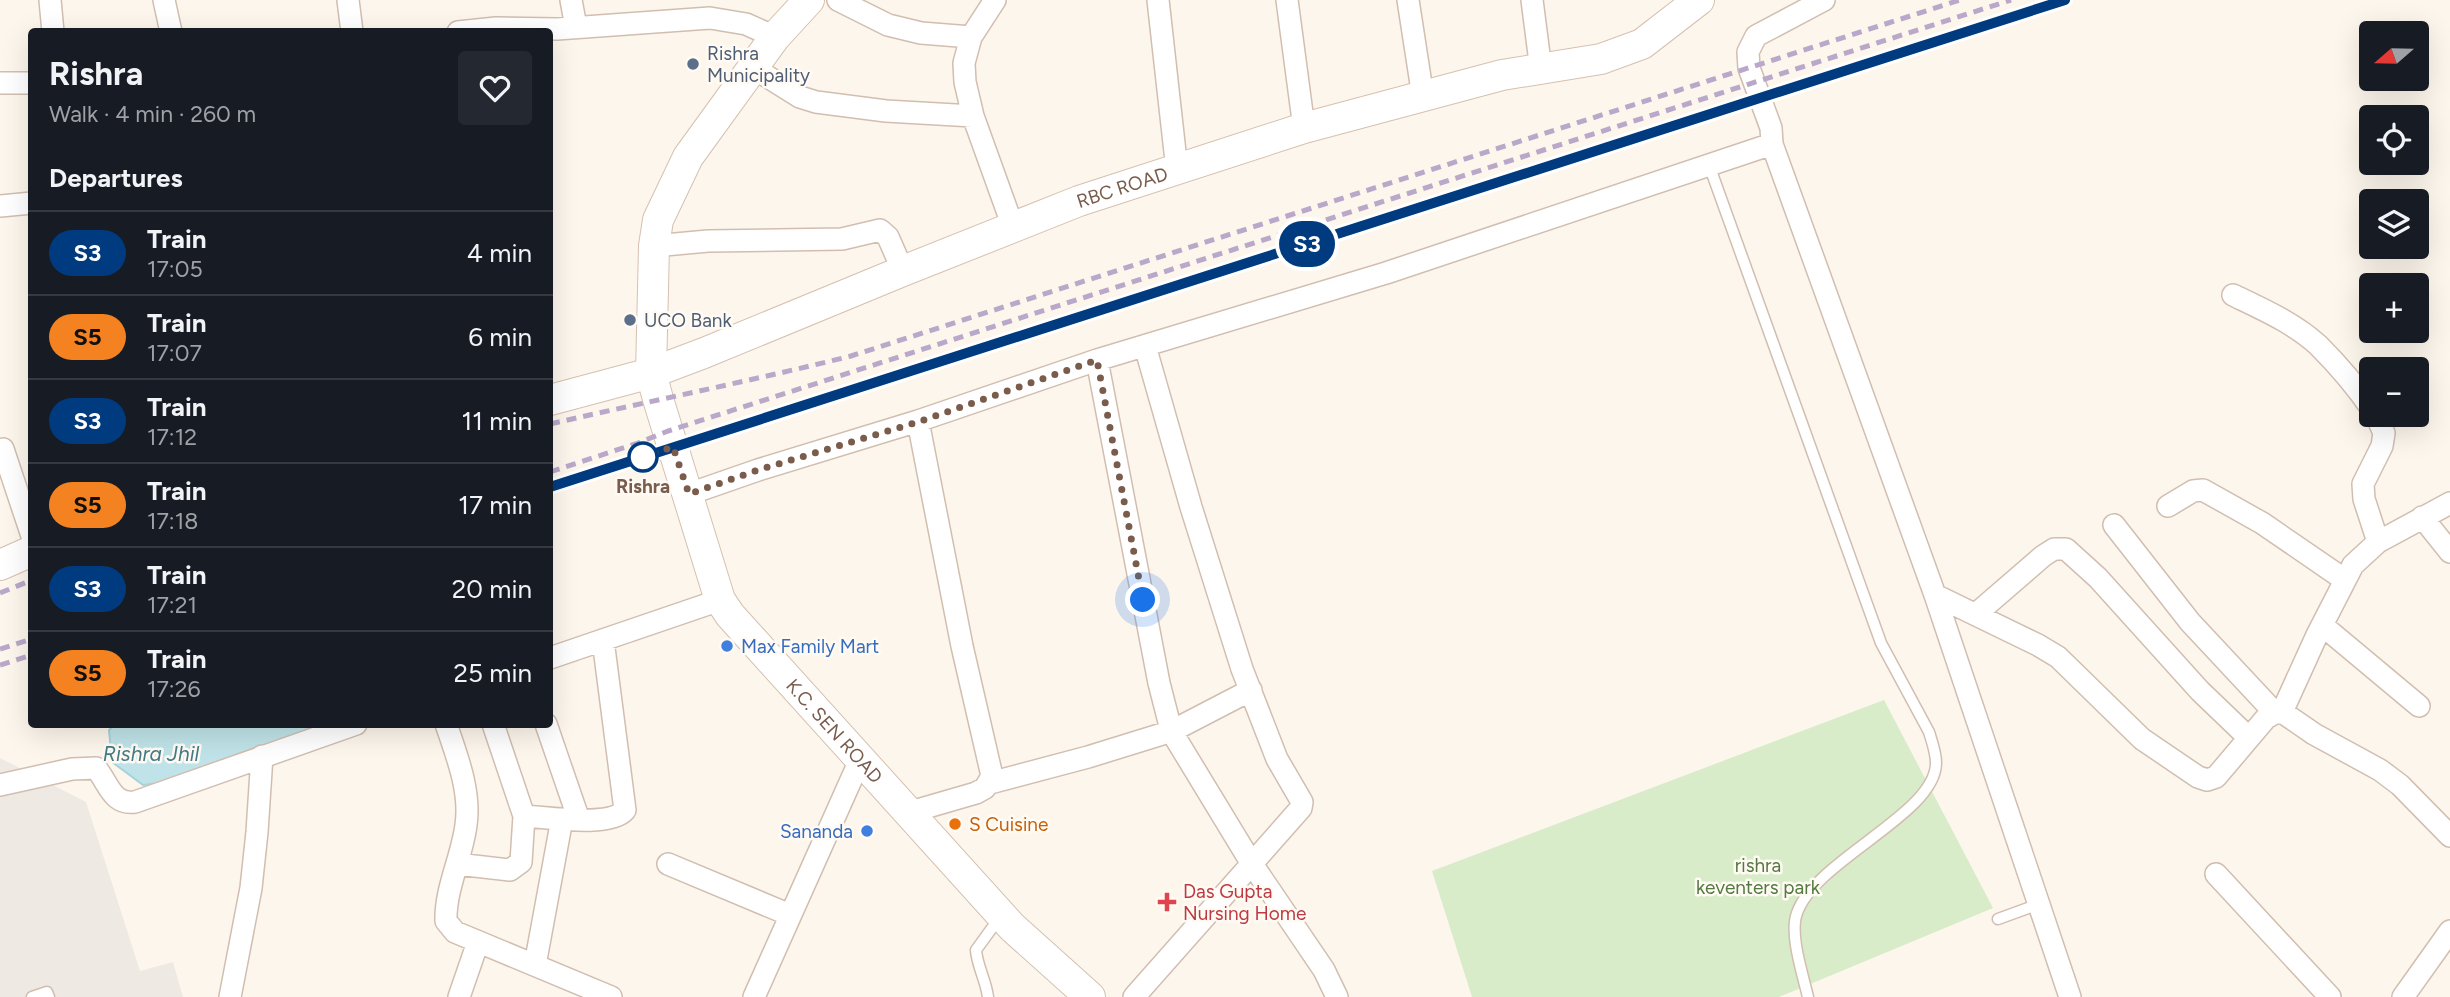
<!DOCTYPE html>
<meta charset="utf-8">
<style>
body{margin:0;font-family:Figtree,sans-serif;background:#242831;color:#f1f3f6;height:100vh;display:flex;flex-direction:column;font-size:26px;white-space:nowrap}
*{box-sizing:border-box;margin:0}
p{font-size:23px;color:#9ea1a6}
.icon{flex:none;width:38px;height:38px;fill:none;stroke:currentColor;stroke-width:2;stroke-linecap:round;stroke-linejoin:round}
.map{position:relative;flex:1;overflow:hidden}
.sheet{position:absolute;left:28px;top:28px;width:525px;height:700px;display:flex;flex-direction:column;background:#171b24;border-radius:7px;box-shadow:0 7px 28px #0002}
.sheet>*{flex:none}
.badge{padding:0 14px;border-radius:23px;font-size:24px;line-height:46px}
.needle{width:46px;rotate:250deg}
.controls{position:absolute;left:2359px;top:21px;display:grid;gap:14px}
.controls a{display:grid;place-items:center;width:70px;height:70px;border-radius:7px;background:#171b24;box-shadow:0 7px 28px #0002;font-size:35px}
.you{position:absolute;width:35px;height:35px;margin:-18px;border:5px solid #fff;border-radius:50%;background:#1a73e8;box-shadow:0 0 0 10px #1a73e833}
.map>.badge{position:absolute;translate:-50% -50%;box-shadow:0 0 0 4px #fff}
h2{padding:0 21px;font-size:26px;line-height:63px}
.round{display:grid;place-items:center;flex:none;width:74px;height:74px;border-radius:7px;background:#242831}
.headline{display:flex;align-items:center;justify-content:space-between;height:119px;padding:0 21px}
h1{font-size:33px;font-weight:700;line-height:52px}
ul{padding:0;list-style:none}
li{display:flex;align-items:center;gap:21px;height:84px;padding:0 21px;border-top:2px solid #363941}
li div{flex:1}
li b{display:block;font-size:26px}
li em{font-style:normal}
li .badge{min-width:77px;font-weight:700;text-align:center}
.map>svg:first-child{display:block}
</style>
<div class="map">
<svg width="2450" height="997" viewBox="0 0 2450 997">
<rect width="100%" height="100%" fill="#fdf6ec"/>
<path fill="#efe9e4" d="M0,758L86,802L140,971L173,962L183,997H0Z"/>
<path fill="#d8ecc9" d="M1884,700L1993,908L1779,997H1472L1432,871Z"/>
<path fill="#bfe3e8" stroke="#a5d3da" stroke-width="2" d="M116,724L347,725L170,782L143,785L112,762L109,730Z"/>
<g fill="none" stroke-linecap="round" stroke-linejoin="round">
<defs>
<path id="lane" d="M1709,165L1881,643L1929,732C1932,742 1936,752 1936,763C1936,814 1815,860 1797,913C1789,934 1803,975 1808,997
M1998,919L2039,904
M32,997L47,992L49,997
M988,997C986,980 977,966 976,950L1000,917"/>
<path id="street" d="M50,0L53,32
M164,0L171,32
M348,0L352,32
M571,0L576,27
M838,0L888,25L921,33L971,37
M995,0L971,37L964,63L965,82L973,116L1013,227
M1158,0L1177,170
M1287,0L1304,128
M1408,0L1423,97
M1532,0L1541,70
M1824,0L1756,36L1748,52L1749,68L1771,128L1772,144L1935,595L2070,997
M458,32L496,28L557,29L710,18L746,24L775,37
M752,67L800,97L816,102L886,111L973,116
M0,83H32
M0,206L32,203
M654,246L708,241L842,239L880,230L888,237L903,271
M2233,295C2262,309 2294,323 2318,345C2337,364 2356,386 2371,408
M1097,360L1159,683L1169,722L1176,739L1252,864L1324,970L1337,997
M2376,415L2384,433L2382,446L2363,484L2364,499L2378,542
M3,449L32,536
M689,494L758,470L918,421
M2168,506L2193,491L2203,490L2262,523L2345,580
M2422,517L2450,552
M2114,525L2190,622L2275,713
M1935,595L2038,645L2058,657L2142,739L2198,777L2207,780L2216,777L2266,718L2275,713L2282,712L2314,734L2380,770L2400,785L2450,836
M1976,614L2043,556L2054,549H2066L2098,578L2200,691L2249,738
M2322,625L2419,706
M550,658L720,600
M2282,712L2317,635L2353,565L2378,542L2450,503
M446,724C457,756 471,792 466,825C462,857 445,889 446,921L455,932L611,997
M546,724L579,820
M990,783L1088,757L1172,731L1251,690
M0,785L72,769L96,768C109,784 112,805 135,802L356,724
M907,813L976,793L985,788L992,776L962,646L918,421L1097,360L1386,273L1772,144
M524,816C547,817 610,828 625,810L603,640
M457,864L510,870L521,862L524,816L493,724
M668,864L790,915
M2216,874L2330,997
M535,965L562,819
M230,997L251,888L257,832L262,756
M459,997L478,942
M754,997L860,760
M1134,997L1293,817L1301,808L1302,802L1277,759L1242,669L1191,507L1145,346
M2403,997L2450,931"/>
<g id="secondary">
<path id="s1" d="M809,0L775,37L688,157L658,220L654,246L651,373L658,399L720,600L730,615L1012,927L1090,997"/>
<path id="s2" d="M550,400L651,373L704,353L903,271L1079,201L1304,128L1502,75L1601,59L1642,44L1699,0"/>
<path d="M0,565L32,551"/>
</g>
</defs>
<use href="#lane" stroke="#d1beb0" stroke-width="13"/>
<use href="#street" stroke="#d1beb0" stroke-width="24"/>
<use href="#secondary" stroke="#d6c0b0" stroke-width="32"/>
<use href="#lane" stroke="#fff" stroke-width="10"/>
<use href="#street" stroke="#fff" stroke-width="21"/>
<use href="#secondary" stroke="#fff" stroke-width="30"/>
<path stroke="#b9a8c9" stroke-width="5" stroke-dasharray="10 7" stroke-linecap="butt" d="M550,424C650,401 751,381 851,356L1960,0
M550,472L638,443L668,431L2011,0
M550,487L2065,0
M0,593L32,580
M0,649L32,639
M0,665L32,655"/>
</g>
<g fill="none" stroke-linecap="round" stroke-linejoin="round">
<defs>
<path id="line" d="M550,487L2065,0"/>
</defs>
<use href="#line" stroke="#fff" stroke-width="16"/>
<use href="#line" stroke="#003b80" stroke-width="10"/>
<path stroke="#7a5c4d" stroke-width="7" stroke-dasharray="0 12.6" d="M643,457L673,447L689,494L758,470L918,422L1097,360L1143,600"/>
</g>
<g fill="#5c6f8a" stroke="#fffaf3" stroke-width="2.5">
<circle cx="693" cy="64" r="7"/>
<circle cx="630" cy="320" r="7"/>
</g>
<circle fill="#fff" stroke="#003b80" stroke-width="3.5" cx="643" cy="457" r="14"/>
<g fill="#3f7fe0" stroke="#fffaf3" stroke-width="2.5">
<circle cx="727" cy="646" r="7"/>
<circle cx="867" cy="831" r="7"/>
</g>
<circle fill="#e8710a" stroke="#fffaf3" stroke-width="2.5" cx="955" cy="824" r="7"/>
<path fill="#e0444e" stroke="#fffaf3" stroke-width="2.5" d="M1163.5 891.5h7v7h7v7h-7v7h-7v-7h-7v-7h7z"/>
<g text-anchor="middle" stroke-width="5" stroke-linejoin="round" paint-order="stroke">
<g font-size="19" fill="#4e5e75" stroke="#fffaf3" text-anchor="start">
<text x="707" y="60">Rishra<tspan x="707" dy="22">Municipality</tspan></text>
<text x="644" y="327">UCO Bank</text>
</g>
<g font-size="19" fill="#7a5c4d" stroke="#fffaf3">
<text dy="7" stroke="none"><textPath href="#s2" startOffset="611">RBC ROAD</textPath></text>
<text dy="7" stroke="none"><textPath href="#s1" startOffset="833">K.C. SEN ROAD</textPath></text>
</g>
<g font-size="19" font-weight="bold" fill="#7a5c4d" stroke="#fffaf3">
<text x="643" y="493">Rishra</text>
</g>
<g font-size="19" fill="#366cbe" stroke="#fffaf3" text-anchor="start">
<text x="741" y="653">Max Family Mart</text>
<text x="853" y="838" text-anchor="end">Sananda</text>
</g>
<g font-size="19" fill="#c56008" stroke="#fffaf3" text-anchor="start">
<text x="969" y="831">S Cuisine</text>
</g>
<g font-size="19" fill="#537a41" stroke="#fffaf3">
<text x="1758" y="872">rishra<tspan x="1758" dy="22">keventers park</tspan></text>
</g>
<g font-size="19" fill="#be3a42" stroke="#fffaf3" text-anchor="start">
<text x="1183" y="898">Das Gupta<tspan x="1183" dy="22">Nursing Home</tspan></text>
</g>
<g font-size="21" font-style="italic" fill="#437c86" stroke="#fffaf3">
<text x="151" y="761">Rishra Jhil</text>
</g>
</g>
</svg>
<div class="controls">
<a><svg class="needle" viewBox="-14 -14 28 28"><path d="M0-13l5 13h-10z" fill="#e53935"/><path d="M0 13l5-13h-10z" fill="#9ea1a6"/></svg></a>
<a><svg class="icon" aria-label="locate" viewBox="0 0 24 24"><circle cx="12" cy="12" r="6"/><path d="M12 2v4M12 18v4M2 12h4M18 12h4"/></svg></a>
<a><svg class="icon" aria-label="layers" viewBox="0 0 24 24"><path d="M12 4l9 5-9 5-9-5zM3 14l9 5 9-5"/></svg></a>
<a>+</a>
<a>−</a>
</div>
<div class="you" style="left:1143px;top:600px"></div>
<b class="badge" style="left:1307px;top:244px;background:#003b80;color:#fff">S3</b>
<section class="sheet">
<div class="headline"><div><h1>Rishra</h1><p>Walk · 4 min · 260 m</p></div><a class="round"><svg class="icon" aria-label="heart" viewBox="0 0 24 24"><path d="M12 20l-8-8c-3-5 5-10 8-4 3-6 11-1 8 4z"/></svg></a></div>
<h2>Departures</h2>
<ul>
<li><span class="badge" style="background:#003b80;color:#fff">S3</span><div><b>Train</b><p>17:05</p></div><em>4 min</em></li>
<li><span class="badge" style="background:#f58220;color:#111">S5</span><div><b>Train</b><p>17:07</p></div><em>6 min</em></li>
<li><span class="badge" style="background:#003b80;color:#fff">S3</span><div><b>Train</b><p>17:12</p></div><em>11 min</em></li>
<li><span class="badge" style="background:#f58220;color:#111">S5</span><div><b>Train</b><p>17:18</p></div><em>17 min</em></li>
<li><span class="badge" style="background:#003b80;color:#fff">S3</span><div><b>Train</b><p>17:21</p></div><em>20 min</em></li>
<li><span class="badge" style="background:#f58220;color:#111">S5</span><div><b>Train</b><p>17:26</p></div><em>25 min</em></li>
</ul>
</section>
</div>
